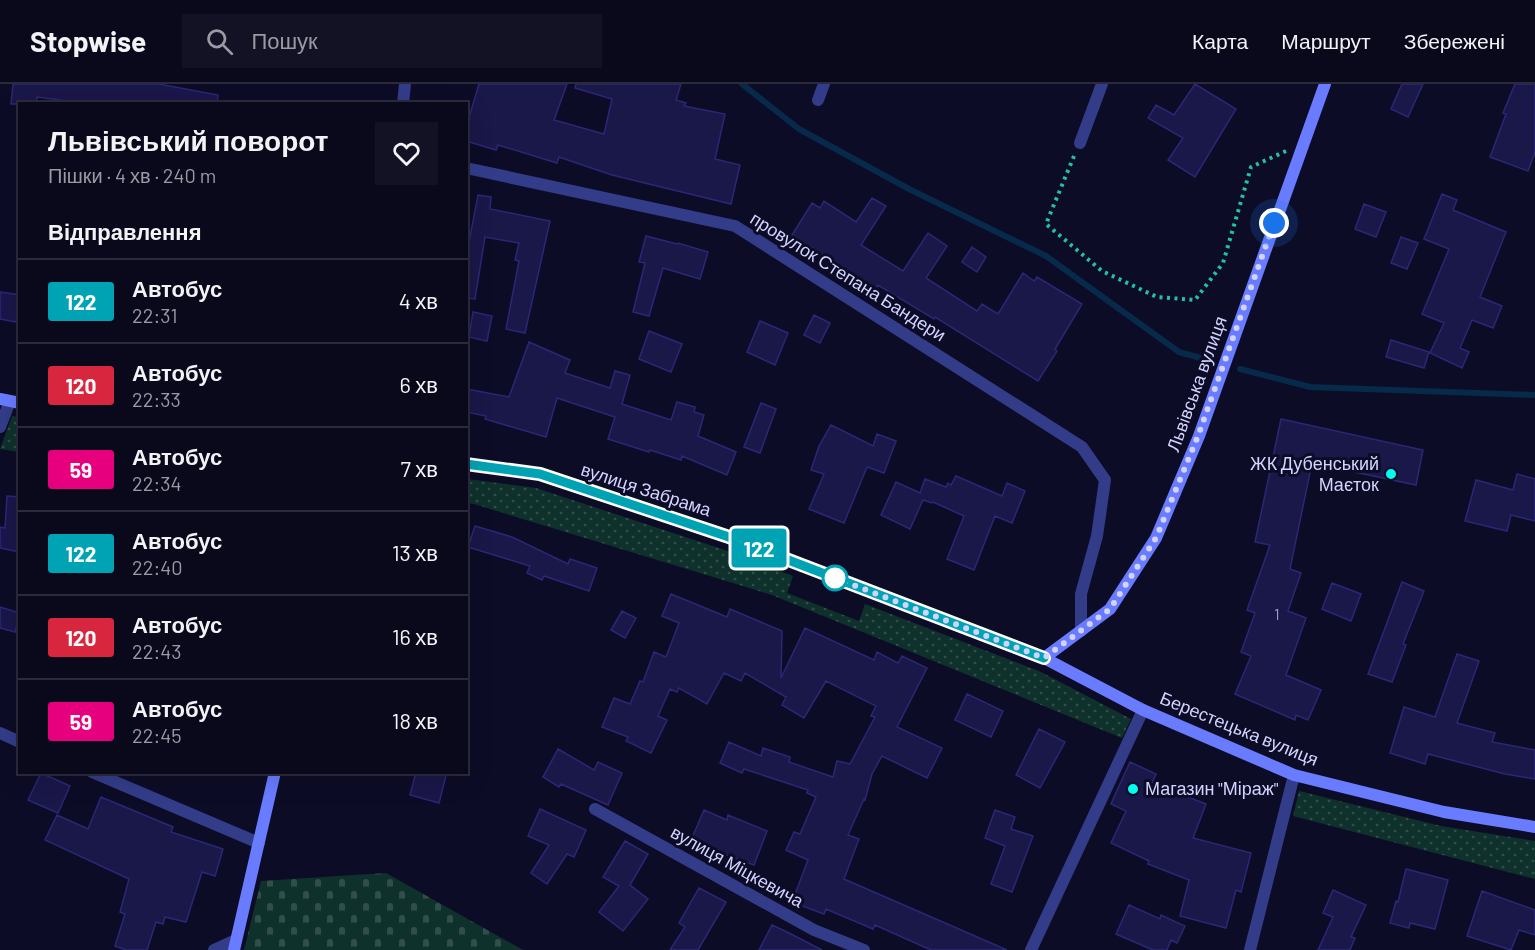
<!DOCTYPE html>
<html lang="uk">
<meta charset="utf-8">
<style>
body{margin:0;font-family:Barlow,sans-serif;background:#131225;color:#f1f3f6;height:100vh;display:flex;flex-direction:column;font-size:22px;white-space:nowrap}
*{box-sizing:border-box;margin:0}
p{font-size:20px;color:#999aa3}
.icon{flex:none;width:33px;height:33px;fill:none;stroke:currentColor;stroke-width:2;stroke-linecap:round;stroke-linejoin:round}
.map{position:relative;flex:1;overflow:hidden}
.side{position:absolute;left:18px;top:18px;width:450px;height:672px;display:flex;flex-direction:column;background:#0a091c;border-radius:0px;box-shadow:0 6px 24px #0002,0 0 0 2px #2a2a3b}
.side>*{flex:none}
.badge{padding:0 12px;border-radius:4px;font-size:21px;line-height:39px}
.you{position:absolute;width:30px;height:30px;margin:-15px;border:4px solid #fff;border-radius:50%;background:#1a73e8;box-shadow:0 0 0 9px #1a73e833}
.map>.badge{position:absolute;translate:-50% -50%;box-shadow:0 0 0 3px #fff}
h2{padding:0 30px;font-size:22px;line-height:54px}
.round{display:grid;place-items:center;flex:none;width:63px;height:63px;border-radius:0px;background:#131225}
.summary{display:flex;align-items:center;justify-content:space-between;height:102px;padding:0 30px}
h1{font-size:28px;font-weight:600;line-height:45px}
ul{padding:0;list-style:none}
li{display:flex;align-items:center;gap:18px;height:84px;padding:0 30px;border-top:2px solid #2a2a3b}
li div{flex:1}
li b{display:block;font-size:22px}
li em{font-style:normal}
li .badge{min-width:66px;font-weight:700;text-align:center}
header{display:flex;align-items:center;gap:36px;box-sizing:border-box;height:84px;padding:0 30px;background:#0a091c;border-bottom:2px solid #2a2a3b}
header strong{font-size:28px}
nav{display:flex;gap:33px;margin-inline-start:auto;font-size:21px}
.search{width:420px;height:54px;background:#131225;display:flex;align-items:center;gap:15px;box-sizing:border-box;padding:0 21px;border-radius:0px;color:#999aa3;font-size:22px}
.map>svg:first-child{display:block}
</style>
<header>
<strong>Stopwise</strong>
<div class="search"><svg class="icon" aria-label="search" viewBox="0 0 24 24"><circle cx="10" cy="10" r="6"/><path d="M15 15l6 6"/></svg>Пошук</div>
<nav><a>Карта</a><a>Маршрут</a><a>Збережені</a></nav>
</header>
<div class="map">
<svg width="1535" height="866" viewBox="0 0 1535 866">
<defs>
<pattern id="grass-dots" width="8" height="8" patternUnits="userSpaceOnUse" patternTransform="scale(1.5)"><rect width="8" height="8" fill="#0f312b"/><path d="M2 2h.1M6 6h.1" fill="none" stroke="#314e4b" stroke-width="1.8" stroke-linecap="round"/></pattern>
<pattern id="cemetery-stones" width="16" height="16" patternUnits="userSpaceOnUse" patternTransform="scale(1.5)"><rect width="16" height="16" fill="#0f312b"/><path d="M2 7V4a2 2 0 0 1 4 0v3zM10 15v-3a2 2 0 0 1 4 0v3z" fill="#314e4b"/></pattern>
</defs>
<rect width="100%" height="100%" fill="#0d0c26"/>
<path fill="url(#grass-dots)" d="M12,332L19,333V368L0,365Z
M467,395L536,404L722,465L793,492L787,509L859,537L865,520L1039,587L1131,635L1122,654L772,511L474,420L467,419Z
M1299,707L1441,742L1535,757V795L1293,732Z"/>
<path fill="url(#cemetery-stones)" d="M386,789L523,866H244L261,797Z"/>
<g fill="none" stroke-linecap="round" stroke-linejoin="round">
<path stroke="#07294a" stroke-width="6" d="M742,0L799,45L909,105L1046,172L1179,268L1208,276
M1240,285L1310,303L1535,311"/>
</g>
<path fill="#1a1749" stroke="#2b2777" stroke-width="1.5" d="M13,0H159L218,11L217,20H90L37,13L36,20H11Z
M479,0H567L554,36L604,50L612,15L575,4L576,0H681L676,16L686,19L684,22L725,30L715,75L740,81L731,120L612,91L559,73L557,79L498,61L496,66L466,57V43Z
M1195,0L1236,25L1195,93L1168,76L1183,54L1148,34L1156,21L1174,31Z
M1402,0H1423L1408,33L1391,25Z
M1515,0H1535V68L1528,87L1490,73L1506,30L1503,29Z
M1442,110L1457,116L1453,126L1506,148L1480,213L1502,222L1493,244L1472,236L1460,264L1469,268L1462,284L1430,269L1444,239L1422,230L1449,165L1424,155Z
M478,111L491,113L490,125L550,137L525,249L506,245L519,177L515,176L519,159L485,153L475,215L466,214V157L469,158Z
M872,114L886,122L861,161L903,187L928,149L947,162L926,194L977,227L982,220L998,230L1023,189L1034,197L1037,193L1082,220L1055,265L1057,267L1038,297L935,233L934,235L878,201L871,212L838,192L843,183L792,151L812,119L820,124L824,117L856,138Z
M1364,120L1386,128L1376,153L1355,145Z
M646,152L677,160L678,159L708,168L700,195L663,184L649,232L633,228L645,179L639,178Z
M1401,153L1418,159L1407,185L1391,179Z
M972,163L986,173L977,188L962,178Z
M0,208L20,211L16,238L0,235Z
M473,228L492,232L487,257L469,253Z
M814,231L830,239L820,259L804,251Z
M760,237L788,249L775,281L747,268Z
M649,247L682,260L671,288L639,275Z
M1391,256L1429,268L1424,284L1386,273Z
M529,258L570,276L565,289L610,304L615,287L630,291L622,320L671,336L677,318L695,323L694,328L704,331L698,352L736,368L727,391L682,372L681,376L650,366L649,368L608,355L615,333L557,314L546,353L485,335L486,332L466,328V305L509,313Z
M761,319L776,325L760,369L744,363Z
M1281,335L1423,366L1416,401L1312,379L1290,485L1301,489L1288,527L1306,534L1286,591L1321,606L1308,636L1296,631L1295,636L1235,610L1251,572L1241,568L1255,529L1247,526L1270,461L1255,458Z
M831,341L873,362L877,350L896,357L884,389L867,383L844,439L809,425L824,390L811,386L819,362Z
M1517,390L1535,395V437L1511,431L1507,447L1465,437L1476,396L1513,406Z
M956,392L1002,412L1007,399L1025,407L1012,439L995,432L974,486L947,475L964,432L933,418L932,419L923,416L910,445L881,431L896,398L920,409L925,395L946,403L948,399L951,401Z
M7,412L20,413V468L0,464V443L5,444Z
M475,442L512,453L568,480L570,475L597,484L589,507L544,492L542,496L527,489L530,482L468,463Z
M1402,498L1424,507L1403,560L1406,561L1392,598L1368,590Z
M1332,499L1361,510L1351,537L1322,525Z
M671,510L727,533L730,525L782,547L781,594L805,544L874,576L877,568L898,579L902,572L927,584L897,643L942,664L927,694L882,672L872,690L865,716L864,715L848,751L859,755L844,795L1007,866H931L875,841L873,845L826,825L824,830L792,818L808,776L786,766L794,748L800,750L816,713L807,709L808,706L744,685L742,689L720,679L729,658L761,672L763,664L790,673L789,678L833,693L837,677L850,680L875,633L871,632L876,622L826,597L804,634L782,621L786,613L745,589L741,597L724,589L707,620L679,604L677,608L670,605L658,632L667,636L651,669L626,657L628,653L602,643L614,614L630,620L640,597L643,598L654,568L666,573L679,539L662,532Z
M0,523L20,529L15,548L0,544Z
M622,527L636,534L625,554L611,546Z
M1457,570L1479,577L1457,639L1495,649L1492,658L1535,666V695L1505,690L1428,670L1425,680L1390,669L1404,623L1435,633Z
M967,610L1003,627L991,653L955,636Z
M1039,645L1065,658L1040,704L1016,691Z
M558,665L594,686L598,678L622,689L608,721L561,700L559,703L543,693Z
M1130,678L1156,690L1152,699L1206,720L1193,754L1251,769L1241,808L1236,806L1226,844L1180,832L1189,796L1148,780L1149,777L1111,759L1126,727L1111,720Z
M416,688H447L439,719L410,711Z
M41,689L70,702L58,729L28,716Z
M101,713L173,743L171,748L223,765L215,792L202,788L186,838L165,833L163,840L156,838L147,866H126L115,862L125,830L120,828L129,795L45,756L57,731L88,745Z
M540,725L586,746L574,773L567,770L547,800L531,789L549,761L528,752Z
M704,726L727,736L728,731L767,747L754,781L709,765L706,771L688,763Z
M995,726L1015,733L1011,745L1033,752L1012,808L991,800L1005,762L985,754Z
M625,757L648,770L630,801L648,815L623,847L599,828L619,802L603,793Z
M1406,785L1448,796L1435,845L1410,839L1409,844L1390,839L1396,817L1398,818Z
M699,804L726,818L698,866H670L685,843L679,839Z
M1333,806L1366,821L1351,853L1355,854L1350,866H1318L1333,833L1323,829Z
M1482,807L1535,826V851L1519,846L1511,866L1467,852Z
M1129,821L1160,835L1161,831L1185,842L1177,859L1171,856L1167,866H1153L1116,850Z
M772,841L789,849L822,866H759Z"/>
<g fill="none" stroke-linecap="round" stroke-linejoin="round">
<path stroke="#23c1a1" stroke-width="4" stroke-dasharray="3 4.5" stroke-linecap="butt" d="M1074,72L1046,140L1102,187L1157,213L1195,216L1223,179L1251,83L1286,67"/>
<path stroke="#333c89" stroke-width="12" d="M818,16L824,0
M403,20L405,0
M1080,59L1102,0
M466,84L735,142L1082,363L1105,396L1097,452L1081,510V547
M0,343L10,317
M0,649L20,658
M92,688L259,759
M595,725L814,846L864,866
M214,866L236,856
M1031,866L1143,626
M1250,866L1294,691"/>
<path stroke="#697bff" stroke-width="12" d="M0,315L20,319
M466,380L540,390L727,452L1044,574L1143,626L1294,691L1444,728L1535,743
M1044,574L1110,525L1156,454L1199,352L1325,0
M234,866L275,688"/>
</g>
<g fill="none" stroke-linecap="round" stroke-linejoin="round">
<defs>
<path id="line" d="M466,380L540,390L726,452L1044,574"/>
</defs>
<use href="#line" stroke="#fff" stroke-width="14"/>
<use href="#line" stroke="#00a3b4" stroke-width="9"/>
<path stroke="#d2d3ff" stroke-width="6" stroke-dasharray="0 10.8" d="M835,494L1044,574L1110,525L1156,454L1198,352L1274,139"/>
</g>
<g fill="#00fdf1" stroke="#0d0c26" stroke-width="2">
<circle cx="1391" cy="390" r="6"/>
<circle cx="1133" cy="705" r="6"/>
</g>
<circle fill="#fff" stroke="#00a3b4" stroke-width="3" cx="835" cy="494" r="12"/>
<g text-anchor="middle" stroke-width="6" stroke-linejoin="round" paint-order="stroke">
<g font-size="15" fill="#a4a4d2">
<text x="1277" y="536">1</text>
</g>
<g font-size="18" fill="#d2d3ff" stroke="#0d0c26">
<text transform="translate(848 193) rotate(32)" y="6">провулок Степана Бандери</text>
<text transform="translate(1197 300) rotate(-70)" y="6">Львівська вулиця</text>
<text transform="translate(646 406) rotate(18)" y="6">вулиця Забрама</text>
<text transform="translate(1239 645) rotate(22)" y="6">Берестецька вулиця</text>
<text transform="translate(737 783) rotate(29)" y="6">вулиця Міцкевича</text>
</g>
<g font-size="18" fill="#d2d3ff" stroke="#0d0c26" text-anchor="end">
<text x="1379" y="386">ЖК Дубенський<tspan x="1379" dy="21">Маєток</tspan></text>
<text x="1145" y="711" text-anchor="start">Магазин "Міраж"</text>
</g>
</g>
</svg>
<div class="you" style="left:1274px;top:139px"></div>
<b class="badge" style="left:759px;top:464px;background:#00a3b4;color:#fff">122</b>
<section class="side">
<div class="summary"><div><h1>Львівський поворот</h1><p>Пішки · 4 хв · 240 m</p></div><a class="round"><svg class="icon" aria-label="heart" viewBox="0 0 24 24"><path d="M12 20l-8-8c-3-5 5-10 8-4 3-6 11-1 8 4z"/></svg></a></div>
<h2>Відправлення</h2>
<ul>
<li><span class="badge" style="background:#00a3b4;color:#fff">122</span><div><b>Автобус</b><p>22:31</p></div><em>4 хв</em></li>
<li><span class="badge" style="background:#d7263d;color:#fff">120</span><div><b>Автобус</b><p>22:33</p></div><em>6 хв</em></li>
<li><span class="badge" style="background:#e6007e;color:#fff">59</span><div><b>Автобус</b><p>22:34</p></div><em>7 хв</em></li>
<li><span class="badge" style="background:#00a3b4;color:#fff">122</span><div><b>Автобус</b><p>22:40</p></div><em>13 хв</em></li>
<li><span class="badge" style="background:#d7263d;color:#fff">120</span><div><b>Автобус</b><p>22:43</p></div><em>16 хв</em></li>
<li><span class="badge" style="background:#e6007e;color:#fff">59</span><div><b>Автобус</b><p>22:45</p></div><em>18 хв</em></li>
</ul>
</section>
</div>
